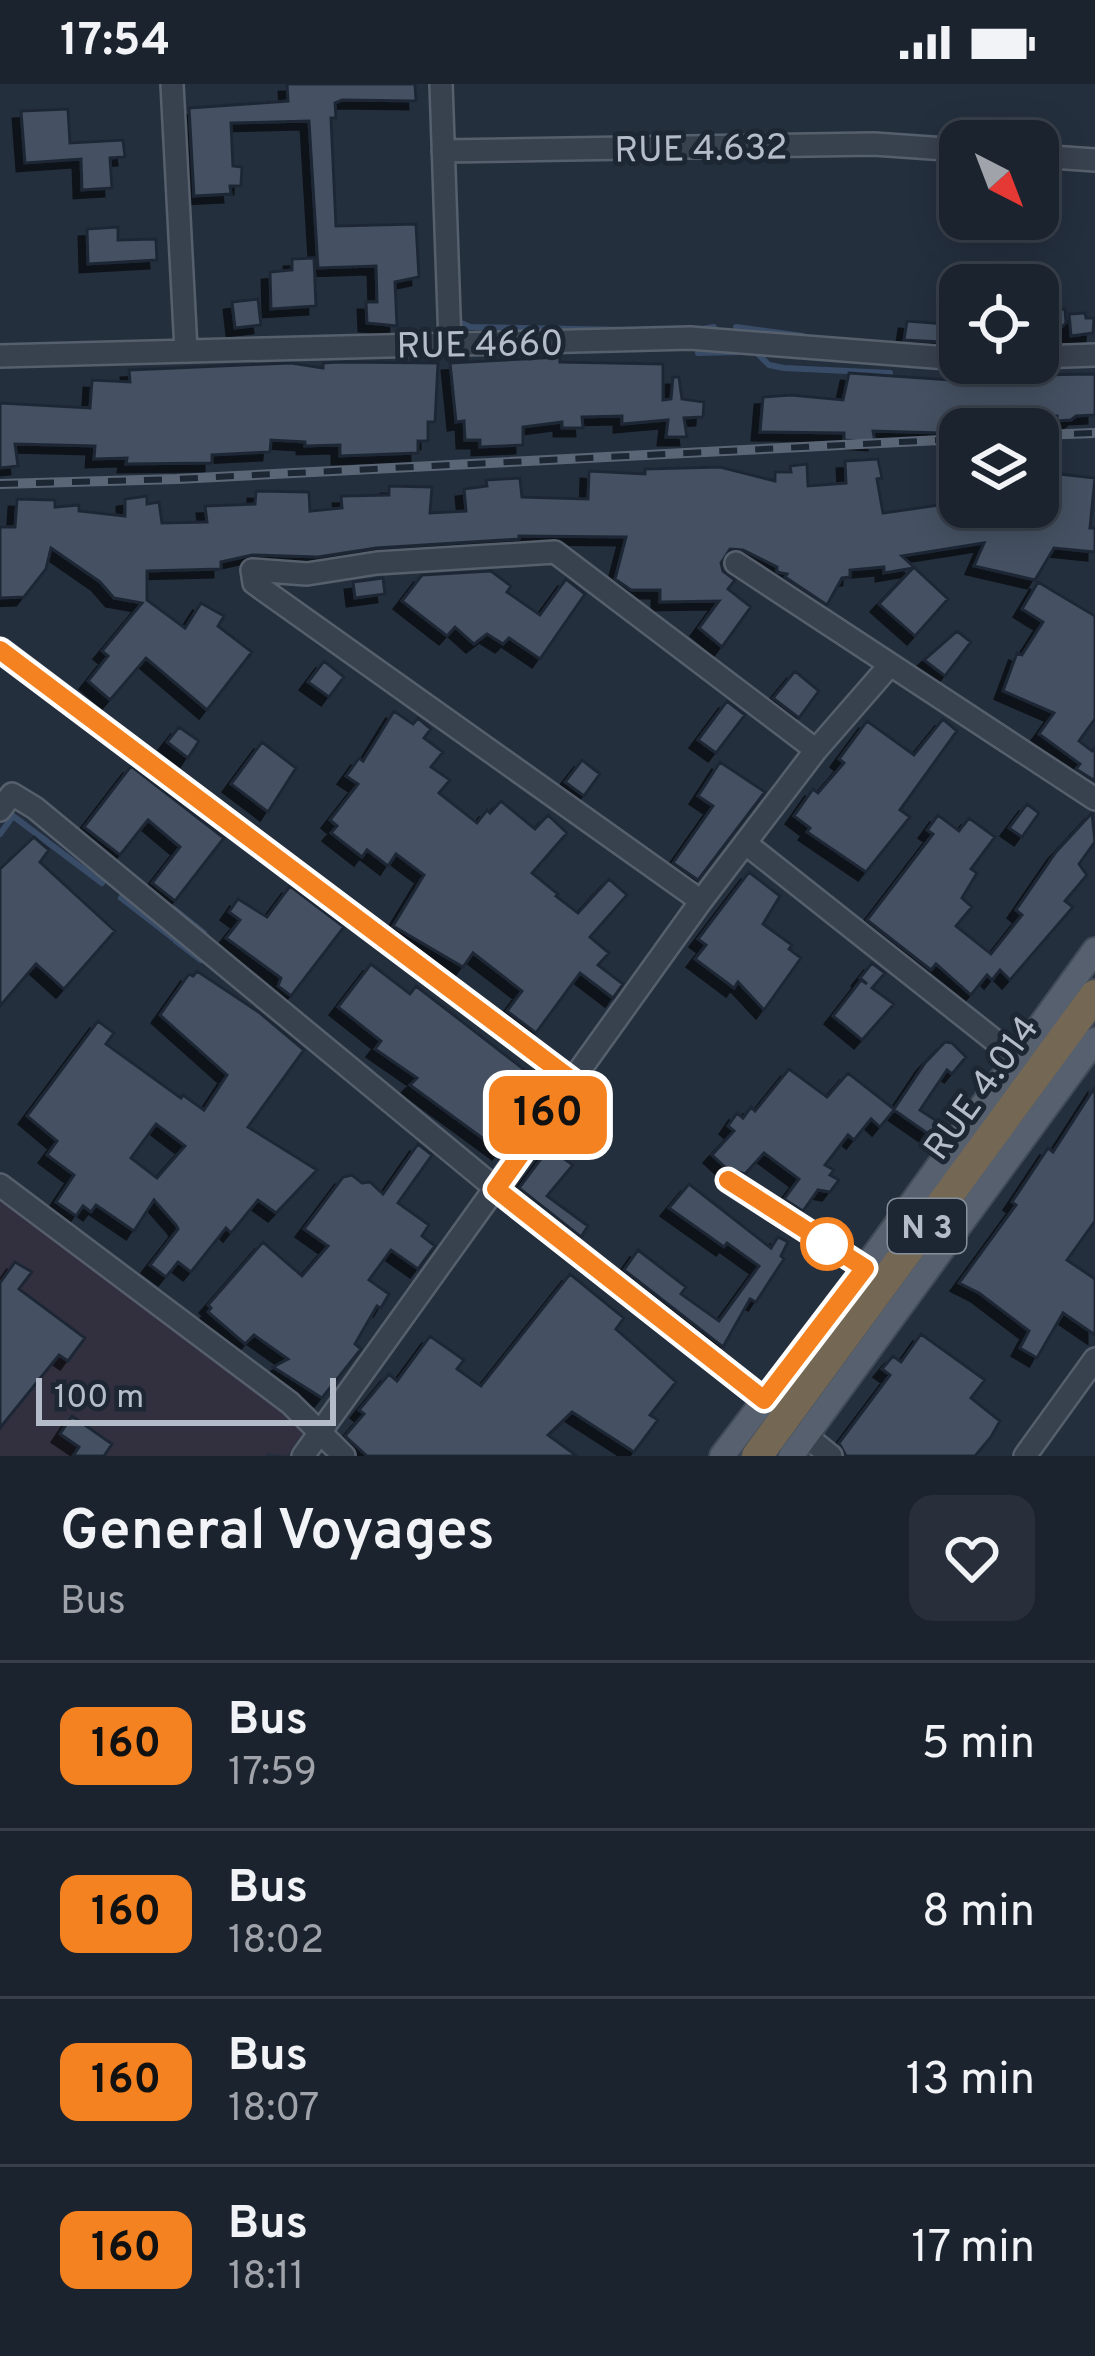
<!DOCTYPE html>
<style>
body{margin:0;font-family:Overpass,sans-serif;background:#282f3a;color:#f1f3f6;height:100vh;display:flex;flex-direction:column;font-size:45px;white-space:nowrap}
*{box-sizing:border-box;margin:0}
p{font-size:39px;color:#a0a4aa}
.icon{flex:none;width:66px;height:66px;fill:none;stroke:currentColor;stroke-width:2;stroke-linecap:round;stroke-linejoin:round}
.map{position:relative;height:1372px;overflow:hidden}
.panel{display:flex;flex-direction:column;background:#1b232e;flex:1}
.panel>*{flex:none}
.badge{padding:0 24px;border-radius:18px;font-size:42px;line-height:78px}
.needle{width:78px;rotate:138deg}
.tools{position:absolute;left:939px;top:36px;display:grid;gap:24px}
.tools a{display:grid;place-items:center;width:120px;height:120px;border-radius:24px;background:#1b232e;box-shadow:0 6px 30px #0003,0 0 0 3px #39404a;font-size:60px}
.scale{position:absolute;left:36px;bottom:30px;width:300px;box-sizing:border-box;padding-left:12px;border:6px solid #b4bcc9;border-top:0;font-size:33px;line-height:42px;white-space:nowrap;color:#b4bcc9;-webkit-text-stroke:9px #1d2633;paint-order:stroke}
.map>.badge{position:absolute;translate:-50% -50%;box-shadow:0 0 0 6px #fff}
.round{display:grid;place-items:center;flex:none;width:126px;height:126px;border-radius:24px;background:#282f3a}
.overview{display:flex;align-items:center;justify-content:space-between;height:204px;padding:0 60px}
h1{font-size:57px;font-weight:600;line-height:90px}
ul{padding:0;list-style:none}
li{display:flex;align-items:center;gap:36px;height:168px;padding:0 60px;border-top:3px solid #39404a}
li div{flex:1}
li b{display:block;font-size:45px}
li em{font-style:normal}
li .badge{min-width:132px;font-weight:700;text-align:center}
.status{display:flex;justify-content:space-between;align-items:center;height:84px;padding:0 60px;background:#1b232e;direction:ltr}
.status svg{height:33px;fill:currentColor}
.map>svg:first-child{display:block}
</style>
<div class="status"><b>17:54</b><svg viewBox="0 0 49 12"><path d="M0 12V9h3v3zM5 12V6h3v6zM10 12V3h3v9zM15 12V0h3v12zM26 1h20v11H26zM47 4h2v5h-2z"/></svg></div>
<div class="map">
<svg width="1095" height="1372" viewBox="0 0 1095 1372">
<defs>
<filter id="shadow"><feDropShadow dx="-8" dy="8" stdDeviation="0" flood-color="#0009"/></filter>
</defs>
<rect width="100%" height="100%" fill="#242f3e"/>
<path fill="#32303f" d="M0,1117L308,1342L287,1372L268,1369L265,1372H0Z"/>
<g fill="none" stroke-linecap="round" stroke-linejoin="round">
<path stroke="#394c67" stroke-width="6" d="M459,238L470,243L629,246
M736,243L803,252
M696,246L714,243
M756,268L769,281L784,284L890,289
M698,269L737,268
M0,750L13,732L102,799
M121,814L174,855
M174,825L204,849
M176,857L201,876"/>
</g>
<path fill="#455162" stroke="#1f2835" stroke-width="3" fill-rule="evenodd" filter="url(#shadow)" d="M287,0H415L416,17L342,16L335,19L336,34H331L336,142L416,140L419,193L395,198L397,242L367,239L366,218H377L376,182L318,184L309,37L231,39L233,82L242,83L241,102H230L231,110L194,112L189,24L288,17Z
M68,25L70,59L123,56L125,73L110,74L112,104L82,106L81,75L25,79L21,27Z
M118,143V156L156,155L157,176L88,180L87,145Z
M314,174L316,222L271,225L270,188L292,186V175Z
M258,215L261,241L235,244L232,218Z
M1065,225L1066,239L1045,258H1038V227Z
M1085,229L1086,234H1094L1093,249L1071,252L1069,230Z
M907,237L960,241V259L904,256Z
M560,273V278L663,280V316L671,315L673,293H679L682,315L704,318L703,333L684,334L687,353H666L668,336L622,340V332L582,333L583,344H562V338L523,343V361L480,363V356H465L464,337L456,338L450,279Z
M340,278L438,279L435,338H428V357H418V369L340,372V361L305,362V358L271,356L270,368L212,371V379L126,380L127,374L94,375L95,362L15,360L18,382L0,384V319L90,324L92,296L130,298L129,286L291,279L323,284V279Z
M849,289L965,297L966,292L1095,290V331L1076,332L1071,336L1057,337V332L996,335L980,338L981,343L942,349L873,347L875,358L844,356V349L760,348L763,313L791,311L843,316Z
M878,375L882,394L877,395L883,429L960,418V423H1038L1039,392L1059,393V390L1095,394L1090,444H1095V468L1054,464L1035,496L974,482L984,459L902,472L948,515L915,552L879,520L913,484L884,489V483L850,486V493L842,494L827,521L785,493L787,490L777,488V483L743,466L730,465L721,479L723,487L735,496L728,505L751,523L722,563L699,544L719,517L660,518V506H631L615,495L626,453L519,452V455L376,464L318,473L252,471L221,478V485L147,487V516L185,544L201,519L224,532L218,542L252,568L207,626L146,574L110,616L88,597L108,572L102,567L142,519L114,514L100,498L51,464L46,485L24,513L0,514V443H15L17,415L55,416V423L79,421V427L125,432V415L147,412V420L159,418L162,439L207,438L205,422L255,420L256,407L309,408L310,427L342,424L341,412L389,411V402L432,403L430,429L466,427L464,405L487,402L486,396L520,394L522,413L588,415L589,387L645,390V385L720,383L775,397V388H791L790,382L807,380L808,402L846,399L845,377Z
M491,487L511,502L507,508L540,531L566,495L585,510L540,575L509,554L503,560L487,550L474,560L455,543L447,552L402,517L422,491Z
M383,494L385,510L355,514L353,498Z
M1038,498L1095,532V635L1079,657L1092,667L1095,663V697L1076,685L1080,680L1039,650L1054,629L1003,607L1017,569L1022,571L1043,538L1022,525Z
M957,547L971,558L945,592L924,576Z
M324,577L344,593L329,613L308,598Z
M795,587L819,607L799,634L773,614Z
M727,617L745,631L716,669L698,656Z
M394,627L413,640L418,634L431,645L424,654L443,668L431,683L450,696L439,709L477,739L487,726L490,729L501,717L535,745L548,731L567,749L532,789L558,810L556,812L578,829L609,795L627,811L590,853L609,869L598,881L623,900L613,914L580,889L536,949L507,927L522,907L473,869L463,883L393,842L424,791L396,770L388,782L367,766L362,773L331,749L337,742L330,736L358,700L346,692L359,674L363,677Z
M943,635L957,647L900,726L910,733L866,788L807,748L810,744L794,732L813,705L818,709L844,679L839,675L867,637L914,671Z
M179,643L199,657L188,674L167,658Z
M262,658L296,684L268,728L231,700Z
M582,676L600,690L584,712L565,698Z
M720,678L765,708L698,796L673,779L713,722L698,712Z
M131,682L224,754L175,817L152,799L180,763L148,736L120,771L84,743Z
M1027,720L1039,729L1022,753L1009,744Z
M1092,729L1095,758L1079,780L1087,791L1065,817L1073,823L1010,896L1000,886L992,896L987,891L971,911L936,880L931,886L867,836L933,750L927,746L938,731L959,747L969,734L995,753L971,785L977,789L962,814L972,823L956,842L991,870L1022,831L1016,826L1056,768Z
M34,753L49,766L40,778L115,847L64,905L36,880L0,922V785Z
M749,788L780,812L763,840L792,861L789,865L801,874L764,926L738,898L734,904L695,875L706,861L698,855Z
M290,802L344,843L291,912L278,902L281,894L226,854L240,836L229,828L238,815L267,833Z
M872,879L885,889L872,904L894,920L862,956L833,932L861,896L867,900L860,894Z
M371,880L410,910L416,902L548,1004L500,1067L410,1001L417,994L375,965L381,957L338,923Z
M197,887L260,929L304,966L248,1043L317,1086L276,1129L258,1116L231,1149L226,1144L191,1188L178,1178L166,1193L150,1181L178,1145L176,1141L154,1116L134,1147L96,1121L91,1128L83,1122L76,1132L56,1118L74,1091L47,1071L57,1057L27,1032L98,937L114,949L106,960L181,1014L183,1011L204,1026L227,991L160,931L189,890L193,892ZM156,1040L185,1062L157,1094L131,1074Z
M945,958L952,959L966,973L952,990L947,986L920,1026L946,1043L937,1056L894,1026L880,1043L871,1035L854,1056L848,1051L825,1081L834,1086L830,1091L839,1096L830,1108L818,1106L803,1127L784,1115L799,1095L764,1069L745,1090L725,1083L712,1071L734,1047L728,1042L737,1029L743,1034L751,1023L755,1027L789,985L827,1013L848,989L894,1025L925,979Z
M1095,1003V1137L1067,1176L1095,1195V1251L1063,1229L1037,1274L1020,1264L1029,1247L979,1209L959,1199L1016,1121L1012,1118L1048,1064L1053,1068Z
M418,1060L432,1071L398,1119L429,1141L422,1152L435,1162L418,1185L391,1166L369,1196L389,1210L381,1224L377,1222L355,1260L361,1265L322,1314L273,1283L288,1275L254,1251L245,1260L208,1228L211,1224L208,1221L263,1158L302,1192L328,1162L304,1145L343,1093L352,1091L362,1099L370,1098L383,1110Z
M549,1064L573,1081L547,1112L588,1142L581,1153L519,1104Z
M689,1100L771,1164L778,1153L788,1158L781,1172L784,1175L756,1218L750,1215L723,1263L624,1186L638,1166L686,1203L681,1210L719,1237L759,1182L727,1159L724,1163L669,1124Z
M15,1178L32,1188L19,1205L85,1254L68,1277L59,1271L0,1344V1199Z
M570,1190L624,1234L616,1245L676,1298L650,1331L658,1336L634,1368L572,1328L548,1351L577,1372H367L345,1352L364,1330L359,1326L389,1290L397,1297L430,1252L464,1276L457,1285L481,1302Z
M921,1250L985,1296L971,1314L1000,1337L991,1353L975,1372H846L839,1359L890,1291L882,1285L893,1272L901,1278Z
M72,1332L112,1360L104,1372H73L79,1363L60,1350Z"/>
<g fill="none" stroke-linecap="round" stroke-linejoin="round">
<defs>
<path id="minor" d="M172,0L186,266
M441,0L450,259
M443,67L874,60L960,66
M1038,72L1095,76
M0,272L690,254L960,275
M1038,273L1095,271
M736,479L1095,715
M0,565L573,997
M0,726L12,710L35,724L523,1127L765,1316
M745,759L1018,975
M701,817L254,499L252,486L307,490L377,479L555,468L816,666
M728,1097L865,1184
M0,1101L290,1319L344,1372
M806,1352L831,1372
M303,1372L701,817L816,666L890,581
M1025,1372L1095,1275"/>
<path id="major" d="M722,1372L865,1184L1095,866
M791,1372L1095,956"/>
<path id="highway" d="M757,1372L1095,911"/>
</defs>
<use href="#minor" stroke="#565f6c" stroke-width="26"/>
<use href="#major" stroke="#414a57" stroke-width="28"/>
<use href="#highway" stroke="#434c59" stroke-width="34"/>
<use href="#minor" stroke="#38414e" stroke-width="21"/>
<use href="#major" stroke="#56606e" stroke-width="24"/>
<use href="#highway" stroke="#746855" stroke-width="30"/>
<defs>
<path id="rail" d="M1038,351L1095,349
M0,400L177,395L960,355"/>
</defs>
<use href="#rail" stroke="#5a6575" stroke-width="10"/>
<use href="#rail" stroke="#1d2633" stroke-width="6" stroke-dasharray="18" stroke-linecap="butt"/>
</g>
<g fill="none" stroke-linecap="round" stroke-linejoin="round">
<defs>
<path id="line" d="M0,566L573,997L496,1105L764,1316L865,1184L728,1096"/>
</defs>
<use href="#line" stroke="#fff" stroke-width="27"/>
<use href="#line" stroke="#f58220" stroke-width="18"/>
</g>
<circle fill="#fff" stroke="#f58220" stroke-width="6" cx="827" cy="1160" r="24"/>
<g text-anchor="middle" stroke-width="10" stroke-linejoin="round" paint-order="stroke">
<rect fill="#1d2633" stroke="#878f9c" stroke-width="3" x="888" y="1115" width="78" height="54" rx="9"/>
<g font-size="33" font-weight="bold" fill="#b4bcc9">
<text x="927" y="1154">N 3</text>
</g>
<g font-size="36" fill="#b4bcc9" stroke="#1d2633">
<text transform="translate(701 63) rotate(-1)" y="13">RUE 4.632</text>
<text transform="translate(480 259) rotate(-1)" y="13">RUE 4660</text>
<text transform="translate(980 1003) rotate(-54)" y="13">RUE 4.014</text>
</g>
</g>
</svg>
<div class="tools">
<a><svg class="needle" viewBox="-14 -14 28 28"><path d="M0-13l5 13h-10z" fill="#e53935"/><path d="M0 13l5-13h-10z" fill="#a0a4aa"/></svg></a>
<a><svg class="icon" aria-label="locate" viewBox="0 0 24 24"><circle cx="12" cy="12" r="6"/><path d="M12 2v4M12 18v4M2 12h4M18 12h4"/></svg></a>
<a><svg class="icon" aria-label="layers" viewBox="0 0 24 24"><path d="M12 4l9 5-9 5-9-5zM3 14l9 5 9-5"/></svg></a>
</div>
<div class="scale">100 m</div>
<b class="badge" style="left:548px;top:1031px;background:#f58220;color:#111">160</b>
</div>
<section class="panel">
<div class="overview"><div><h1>General Voyages</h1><p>Bus</p></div><a class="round"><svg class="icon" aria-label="heart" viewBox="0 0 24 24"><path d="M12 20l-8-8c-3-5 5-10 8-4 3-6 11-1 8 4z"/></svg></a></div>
<ul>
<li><span class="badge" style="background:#f58220;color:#111">160</span><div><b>Bus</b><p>17:59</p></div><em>5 min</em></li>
<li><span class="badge" style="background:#f58220;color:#111">160</span><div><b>Bus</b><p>18:02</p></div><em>8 min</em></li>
<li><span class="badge" style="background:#f58220;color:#111">160</span><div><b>Bus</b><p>18:07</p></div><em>13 min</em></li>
<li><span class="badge" style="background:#f58220;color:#111">160</span><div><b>Bus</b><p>18:11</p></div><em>17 min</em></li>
</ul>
</section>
